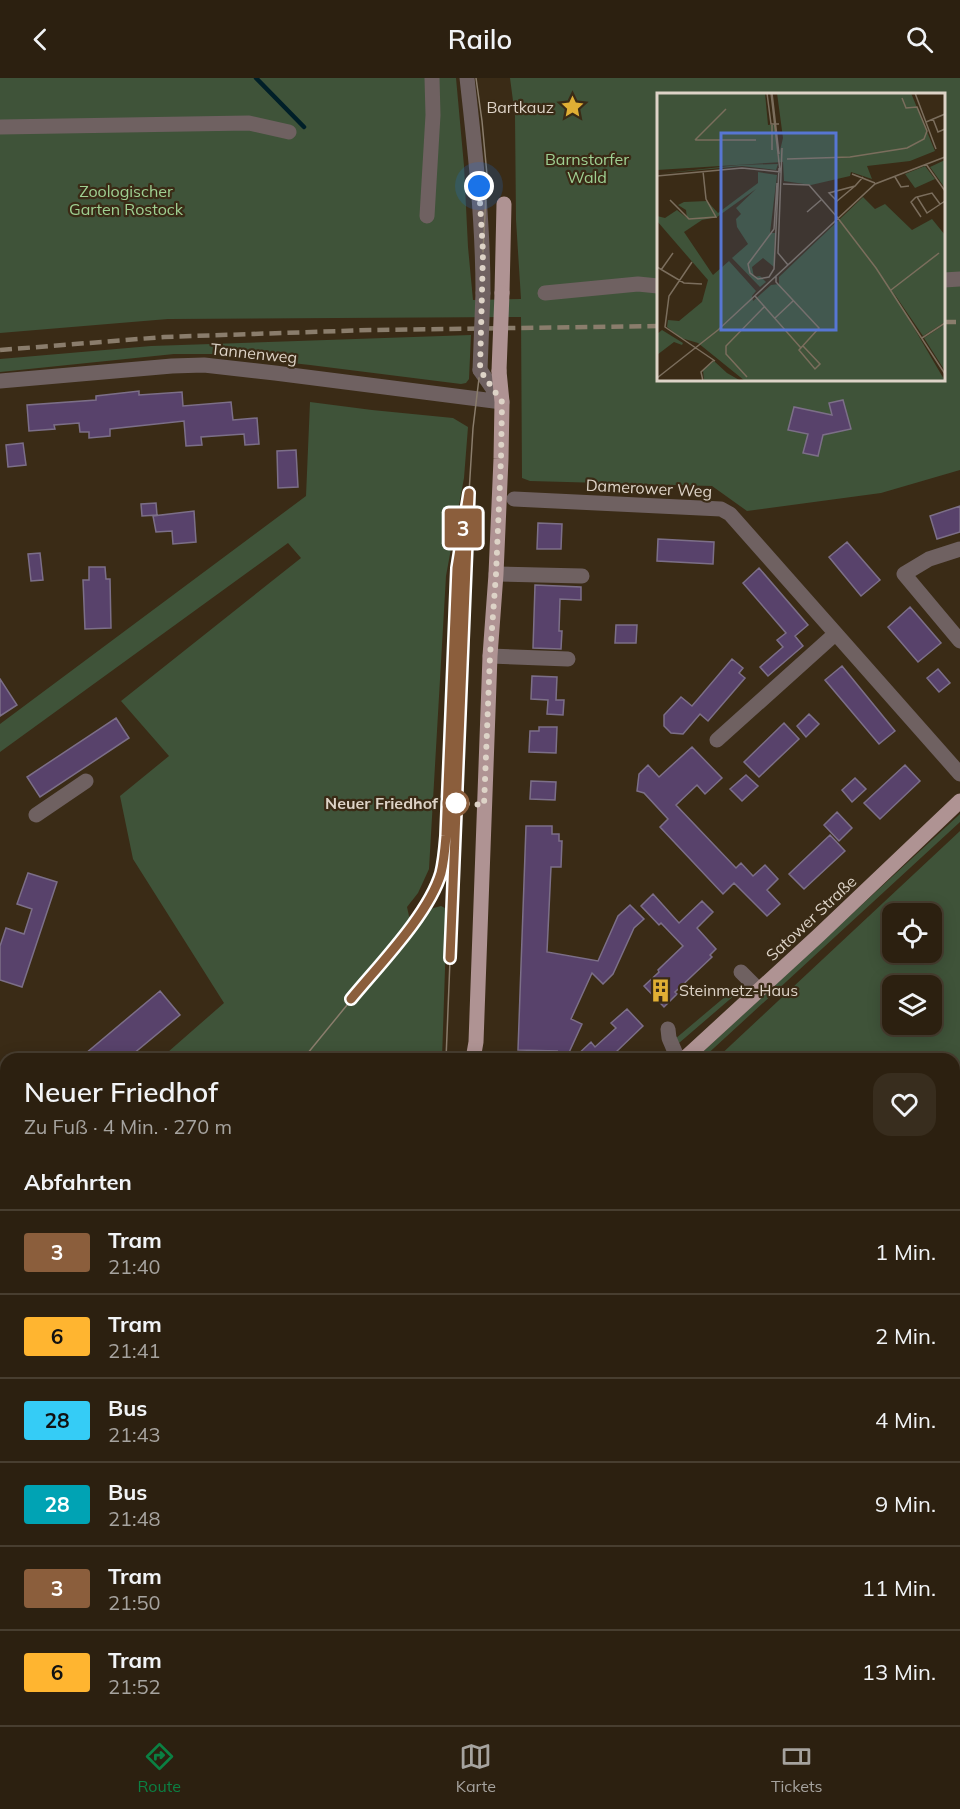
<!DOCTYPE html>
<html lang="de">
<meta charset="utf-8">
<style>
body{margin:0;font-family:Mulish,sans-serif;background:#382d1e;color:#f1f3f6;height:100vh;display:flex;flex-direction:column;font-size:22px;white-space:nowrap}
*{box-sizing:border-box;margin:0}
p{font-size:20px;color:#a6a39f}
.icon{flex:none;width:33px;height:33px;fill:none;stroke:currentColor;stroke-width:2;stroke-linecap:round;stroke-linejoin:round}
.map{position:relative;flex:1;overflow:hidden}
.panel{position:absolute;left:0px;top:975px;width:960px;height:672px;display:flex;flex-direction:column;background:#2c2010;border-radius:18px 18px 0 0;box-shadow:0 3px 15px #0003,0 0 0 2px #483e30}
.panel>*{flex:none}
.badge{padding:0 12px;border-radius:4px;font-size:21px;line-height:39px}
.buttons{position:absolute;left:882px;top:825px;display:grid;gap:12px}
.buttons a{display:grid;place-items:center;width:60px;height:60px;border-radius:12px;background:#2c2010;box-shadow:0 3px 15px #0003,0 0 0 2px #483e30;font-size:30px}
.you{position:absolute;width:30px;height:30px;margin:-15px;border:4px solid #fff;border-radius:50%;background:#1a73e8;box-shadow:0 0 0 9px #1a73e833}
.map>.badge{position:absolute;translate:-50% -50%;box-shadow:0 0 0 3px #fff}
h2{padding:0 24px;font-size:22px;line-height:54px}
.round{display:grid;place-items:center;flex:none;width:63px;height:63px;border-radius:18px;background:#382d1e}
.overview{display:flex;align-items:center;justify-content:space-between;height:102px;padding:0 24px}
h1{font-size:28px;font-weight:600;line-height:45px}
ul{padding:0;list-style:none}
li{display:flex;align-items:center;gap:18px;height:84px;padding:0 24px;border-top:2px solid #483e30}
li div{flex:1}
li b{display:block;font-size:22px}
li em{font-style:normal}
li .badge{min-width:66px;font-weight:700;text-align:center}
header{display:flex;justify-content:space-between;align-items:center;height:78px;padding:0 24px;background:#2c2010;font-size:27px;font-weight:600}
.dock{display:flex;justify-content:space-around;align-items:center;height:84px;border-top:2px solid #483e30;background:#2c2010;font-size:16px;color:#a6a39f}
.dock a{display:grid;justify-items:center;gap:3px}
.dock .on{color:#0b8043}
.map>svg:first-child{display:block}
</style>
<header><svg class="icon" aria-label="back" viewBox="0 0 24 24"><path d="M15 5l-7 7 7 7"/></svg>Railo<svg class="icon" aria-label="search" viewBox="0 0 24 24"><circle cx="10" cy="10" r="6"/><path d="M15 15l6 6"/></svg></header>
<div class="map">
<svg width="960" height="1647" viewBox="0 0 960 1647">
<rect width="100%" height="100%" fill="#3a2b16"/>
<path fill="#3f5339" fill-rule="evenodd" d="M0,0H456L464,88L468,169L473,222L521,221L516,142L515,38L510,0H960V392L881,415L747,433L712,408L530,403L522,400L521,239L168,241L0,255ZM658,16H944V302H658Z
M471,257L469,301L466,305L461,306L310,287L212,276H174L0,294V281L151,268Z
M310,324L372,332L453,340L468,349L464,400L446,498L429,791L418,815L407,829L409,838L417,846L430,831L441,828L447,831L442,981H160L224,925L133,781L120,718L169,678L121,623L301,480L288,465L0,674V646L306,418Z
M960,736V744L702,981H695Z
M960,753V1647H0V1123L6,1118V1641H954V981H716ZM892,836H932V874H892ZM892,908H932V946H892Z
M739,907L743,910L679,965L675,961Z"/>
<g fill="none" stroke-linecap="round" stroke-linejoin="round">
<path stroke="#001f28" stroke-width="4.5" d="M256,0L304,49"/>
</g>
<path fill="#58426b" stroke="#7c6f88" stroke-width="1.5" d="M139,313V317L182,314L183,328L231,324L233,342L257,340L259,366L245,367L244,356L201,359L202,367L186,368L184,343L110,351V358L89,360V354H80L79,345L54,347L55,351L29,353L27,327L96,322V318Z
M843,322L851,351L823,357L818,378L803,375L808,356L788,352L794,329L832,337L829,325Z
M23,365L26,387L8,389L6,367Z
M296,372L298,409L278,410L277,373Z
M156,425L157,437L142,438L141,426Z
M960,428V454L937,461L930,438Z
M194,433L196,464L173,466L172,453L156,454L153,438Z
M538,445L562,446L561,471H537Z
M658,461L714,464L713,486L657,483Z
M847,464L880,502L861,518L829,479Z
M40,475L43,502L31,503L28,476Z
M89,489H105L106,501H110L111,550L85,551L83,502H89Z
M759,490L808,547L795,558L803,568L768,598L760,589L783,569L777,562L786,555L743,505Z
M535,507L581,509V522L560,521L559,553H562L561,571L533,570Z
M910,529L941,565L918,584L888,549Z
M616,547H637L636,565H615Z
M732,581L743,590L739,595L745,600L708,643L700,636L683,656L671,655L664,648V637L681,619L692,628Z
M842,588L895,653L879,666L825,602Z
M938,591L950,605L939,614L927,600Z
M532,598L557,599L556,622H564L563,637L547,636L548,622L531,621Z
M0,601L17,627L0,638Z
M809,636L819,646L806,659L797,648Z
M116,640L129,660L40,719L27,699Z
M784,645L799,661L759,699L744,684Z
M539,649H557L556,675L529,674L530,653H539Z
M692,669L722,700L705,716L697,707L676,727L736,790L741,785L753,798L765,787L778,801L767,812L780,826L767,838L734,805L723,816L660,749L668,741L644,715L637,713L639,696L648,687L659,699Z
M905,687L920,703L880,741L864,725Z
M746,697L758,708L742,723L730,711Z
M855,700L866,711L852,724L842,712Z
M531,703L556,704L555,722L530,721Z
M837,734L852,750L839,763L824,747Z
M526,748H552V756H559V763H562L561,789H551L547,874L598,883L618,838L630,827L644,841L634,850L613,896L603,906L592,895L571,941L582,946L566,981H553L557,973L518,972Z
M830,757L845,773L804,811L789,796Z
M28,795L57,804L22,909L0,902V868L6,850L24,856L32,831L17,826Z
M653,816L679,845L702,823L713,834L697,850L716,871L710,877L712,879L675,914L677,916L664,929L644,908L659,894L658,892L683,868L661,845L659,847L641,828Z
M160,913L180,937L127,981H79Z
M627,931L643,948L615,975L608,981H573L591,964L595,969L616,950L611,945Z"/>
<g fill="none" stroke-linecap="round" stroke-linejoin="round">
<path stroke="#6f6161" stroke-width="15" d="M467,0C475,71 483,142 483,215
M0,49L249,45L289,54
M427,138L433,37L432,0
M944,202L960,201
M545,215L638,206L658,208
M480,292L502,324
M0,303L172,288L204,287L275,295L502,324
M514,421L721,431L730,436L960,696
M960,471L929,481L904,496L960,563
M496,496L582,498
M490,578L568,581
M717,662L835,556
M36,737L86,703
M741,894L759,912
M668,951L669,960L678,981
M518,1641L524,1647
M175,1647L181,1641
M817,1647L818,1641"/>
<path stroke="#af9393" stroke-width="15" d="M502,215L504,126
M473,981L476,964L490,578L496,496L501,381L502,324L499,293
M684,981L819,857L960,723
M0,1619L6,1613"/>
<path stroke="#8a7d6c" stroke-width="1.5" d="M476,0L482,43L487,97L483,174
M453,597L456,516
M303,981L396,867L429,823L440,796L446,756
M446,981L469,415L473,350L480,292"/>
<path stroke="#8a7d6c" stroke-width="4.5" stroke-dasharray="12 6" stroke-linecap="butt" d="M944,244H960
M0,272L164,259L370,252L658,248"/>
<path stroke="#6f6161" stroke-width="15" d="M480,292L483,215"/>
<path stroke="#af9393" stroke-width="15" d="M499,293L502,215"/>
</g>
<g fill="none" stroke-linecap="round" stroke-linejoin="round">
<defs>
<path id="line" d="M351,921C379,887 429,836 441,795C444,783 445,770 446,758L457,490L469,415L450,880"/>
</defs>
<use href="#line" stroke="#fff" stroke-width="14"/>
<use href="#line" stroke="#8b5e3c" stroke-width="9"/>
<path stroke="#ddd3c7" stroke-width="6" stroke-dasharray="0 10.8" d="M456,725L484,727L490,578L496,496L501,381L502,324L480,292L483,174L479,108"/>
</g>
<defs>
<symbol id="sight-bare" viewBox="-9 -9 18 18"><path d="M0-6L1.8-2.2L6-1.7L2.9 1.2L3.7 5.4L0 3.3L-3.7 5.4L-2.9 1.2L-6-1.7L-1.8-2.2Z" fill="#e1af34" stroke="#3a2b16" stroke-width="2.5" paint-order="stroke"/></symbol>
<symbol id="building-bare" viewBox="-9 -9 18 18"><path d="M-4-6H4V6H1V3H-1V6H-4ZM-2.5-4.3h1.7v1.8h-1.7ZM.8-4.3h1.7v1.8H.8ZM-2.5-1h1.7V.8h-1.7ZM.8-1h1.7V.8H.8Z" fill="#e1af34" stroke="#3a2b16" stroke-width="2.5" paint-order="stroke"/></symbol>
</defs>
<g fill-rule="evenodd">
<use href="#sight-bare" x="556" y="12" width="33" height="33"/>
<use href="#building-bare" x="644" y="896" width="33" height="33"/>
</g>
<circle fill="#fff" stroke="#8b5e3c" stroke-width="3" cx="456" cy="725" r="12"/>
<g text-anchor="middle" stroke-width="4.5" stroke-linejoin="round" paint-order="stroke">
<g font-size="16" fill="#ddd3c7" stroke="#3a2b16" text-anchor="end">
<text x="554" y="35">Bartkauz</text>
<text x="679" y="918" text-anchor="start">Steinmetz-Haus</text>
</g>
<g font-size="16" fill="#9fd092" stroke="#3a2b16">
<text x="587" y="87">Barnstorfer<tspan x="587" dy="18">Wald</tspan></text>
<text x="126" y="119">Zoologischer<tspan x="126" dy="18">Garten Rostock</tspan></text>
</g>
<g font-size="16" fill="#ddd3c7" stroke="#3a2b16">
<text transform="translate(254 275) rotate(6)" y="6">Tannenweg</text>
<text transform="translate(649 410) rotate(3)" y="6">Damerower Weg</text>
<text transform="translate(811 840) rotate(-43)" y="6">Satower Straße</text>
</g>
<g font-size="16" font-weight="bold" fill="#ddd3c7" stroke="#3a2b16" text-anchor="end">
<text x="438" y="731">Neuer Friedhof</text>
</g>
</g>
<g transform="translate(657 15)">
<rect width="288" height="288" fill="#3a2b16"/>
<path d="M0,0H108L111,32L118,31L121,66L126,45L120,0H254L278,58L253,68L210,73L215,86L194,79L193,83L154,92L127,88L126,69L0,77ZM288,67V95L273,74ZM121,71L119,77L85,73L0,81L82,72ZM268,73L278,86L258,95L248,81ZM101,79L120,82L113,140H118L117,174L106,165L95,174L97,184L103,183L109,189L103,194L75,165L91,151L80,134L79,126L84,121L79,115L99,96L60,124L45,127L27,139L56,182L72,168L99,198L95,203L96,208L114,192L122,191V184L206,104L218,116L228,111L255,137L275,126L288,142V229L266,243L236,199L288,288H88L41,250L24,245L10,234L11,227L22,228L45,209L51,187L0,128V123L8,125L20,117L30,125L29,117L21,112L27,109L50,108L61,120L101,90ZM288,231V278L267,245ZM5,237L26,250L25,252L17,249L0,262V241ZM57,268L70,280L84,288H47L46,277Z" fill="#3f5339"/>
<path fill="none" stroke="#7b6e5d" stroke-width="1.5" d="M110,0L114,31H122M114,0L123,78M115,0L122,61M258,0L279,56M276,26L281,39L288,36M269,29L288,21M38,47H99M38,47L69,16M125,55L121,160L131,172M115,57V32M130,66L193,64L250,55L267,46L270,38L260,14L249,15L245,5M269,71L288,98M195,81L218,90M0,83L85,75L124,79M238,84L244,94L252,93M120,90L117,136L91,171L93,180L101,186L112,184L117,176L122,75M126,91L152,92L180,124L219,175L288,281M198,93L180,108L172,100L198,93L206,84M259,104L254,109L264,124M13,107L32,126L59,124L49,106L46,78M283,111L275,100L260,104L270,120L288,108M150,119L164,107M35,169L12,203L8,234L58,268M0,174L27,190L45,191M4,177L16,160M119,183V189L162,235L142,257L158,276L163,271L146,253M234,197L282,160M98,203L144,255M118,225L136,208M265,245L288,230M90,284L69,261V253L108,213M0,285L61,237L218,91L288,64M46,288L44,279L57,267"/>
<path fill="#5776d3" fill-opacity="0.15" stroke="#5776d3" stroke-width="3" d="M64,40H179V237H64Z"/>
<rect width="288" height="288" fill="none" stroke="#ddd3c7" stroke-width="3"/>
</g>
</svg>
<div class="buttons">
<a><svg class="icon" aria-label="locate" viewBox="0 0 24 24"><circle cx="12" cy="12" r="6"/><path d="M12 2v4M12 18v4M2 12h4M18 12h4"/></svg></a>
<a><svg class="icon" aria-label="layers" viewBox="0 0 24 24"><path d="M12 4l9 5-9 5-9-5zM3 14l9 5 9-5"/></svg></a>
</div>
<div class="you" style="left:479px;top:108px"></div>
<b class="badge" style="left:463px;top:450px;background:#8b5e3c;color:#fff">3</b>
<section class="panel">
<div class="overview"><div><h1>Neuer Friedhof</h1><p>Zu Fuß · 4 Min. · 270 m</p></div><a class="round"><svg class="icon" aria-label="heart" viewBox="0 0 24 24"><path d="M12 20l-8-8c-3-5 5-10 8-4 3-6 11-1 8 4z"/></svg></a></div>
<h2>Abfahrten</h2>
<ul>
<li><span class="badge" style="background:#8b5e3c;color:#fff">3</span><div><b>Tram</b><p>21:40</p></div><em>1 Min.</em></li>
<li><span class="badge" style="background:#ffb530;color:#111">6</span><div><b>Tram</b><p>21:41</p></div><em>2 Min.</em></li>
<li><span class="badge" style="background:#35ccf6;color:#111">28</span><div><b>Bus</b><p>21:43</p></div><em>4 Min.</em></li>
<li><span class="badge" style="background:#00a3b4;color:#fff">28</span><div><b>Bus</b><p>21:48</p></div><em>9 Min.</em></li>
<li><span class="badge" style="background:#8b5e3c;color:#fff">3</span><div><b>Tram</b><p>21:50</p></div><em>11 Min.</em></li>
<li><span class="badge" style="background:#ffb530;color:#111">6</span><div><b>Tram</b><p>21:52</p></div><em>13 Min.</em></li>
</ul>
</section>
</div>
<nav class="dock">
<a class="on"><svg class="icon" aria-label="directions" viewBox="0 0 24 24"><path d="M12 3l9 9-9 9-9-9zM9 14v-3h6M13 9l2 2-2 2"/></svg>Route</a>
<a><svg class="icon" aria-label="map" viewBox="0 0 24 24"><path d="M3 6l6-2 6 2 6-2v14l-6 2-6-2-6 2zM9 4v14M15 6v14"/></svg>Karte</a>
<a><svg class="icon" aria-label="tickets" viewBox="0 0 24 24"><path d="M3 7h18v10H3zM15 7v10"/></svg>Tickets</a>
</nav>
